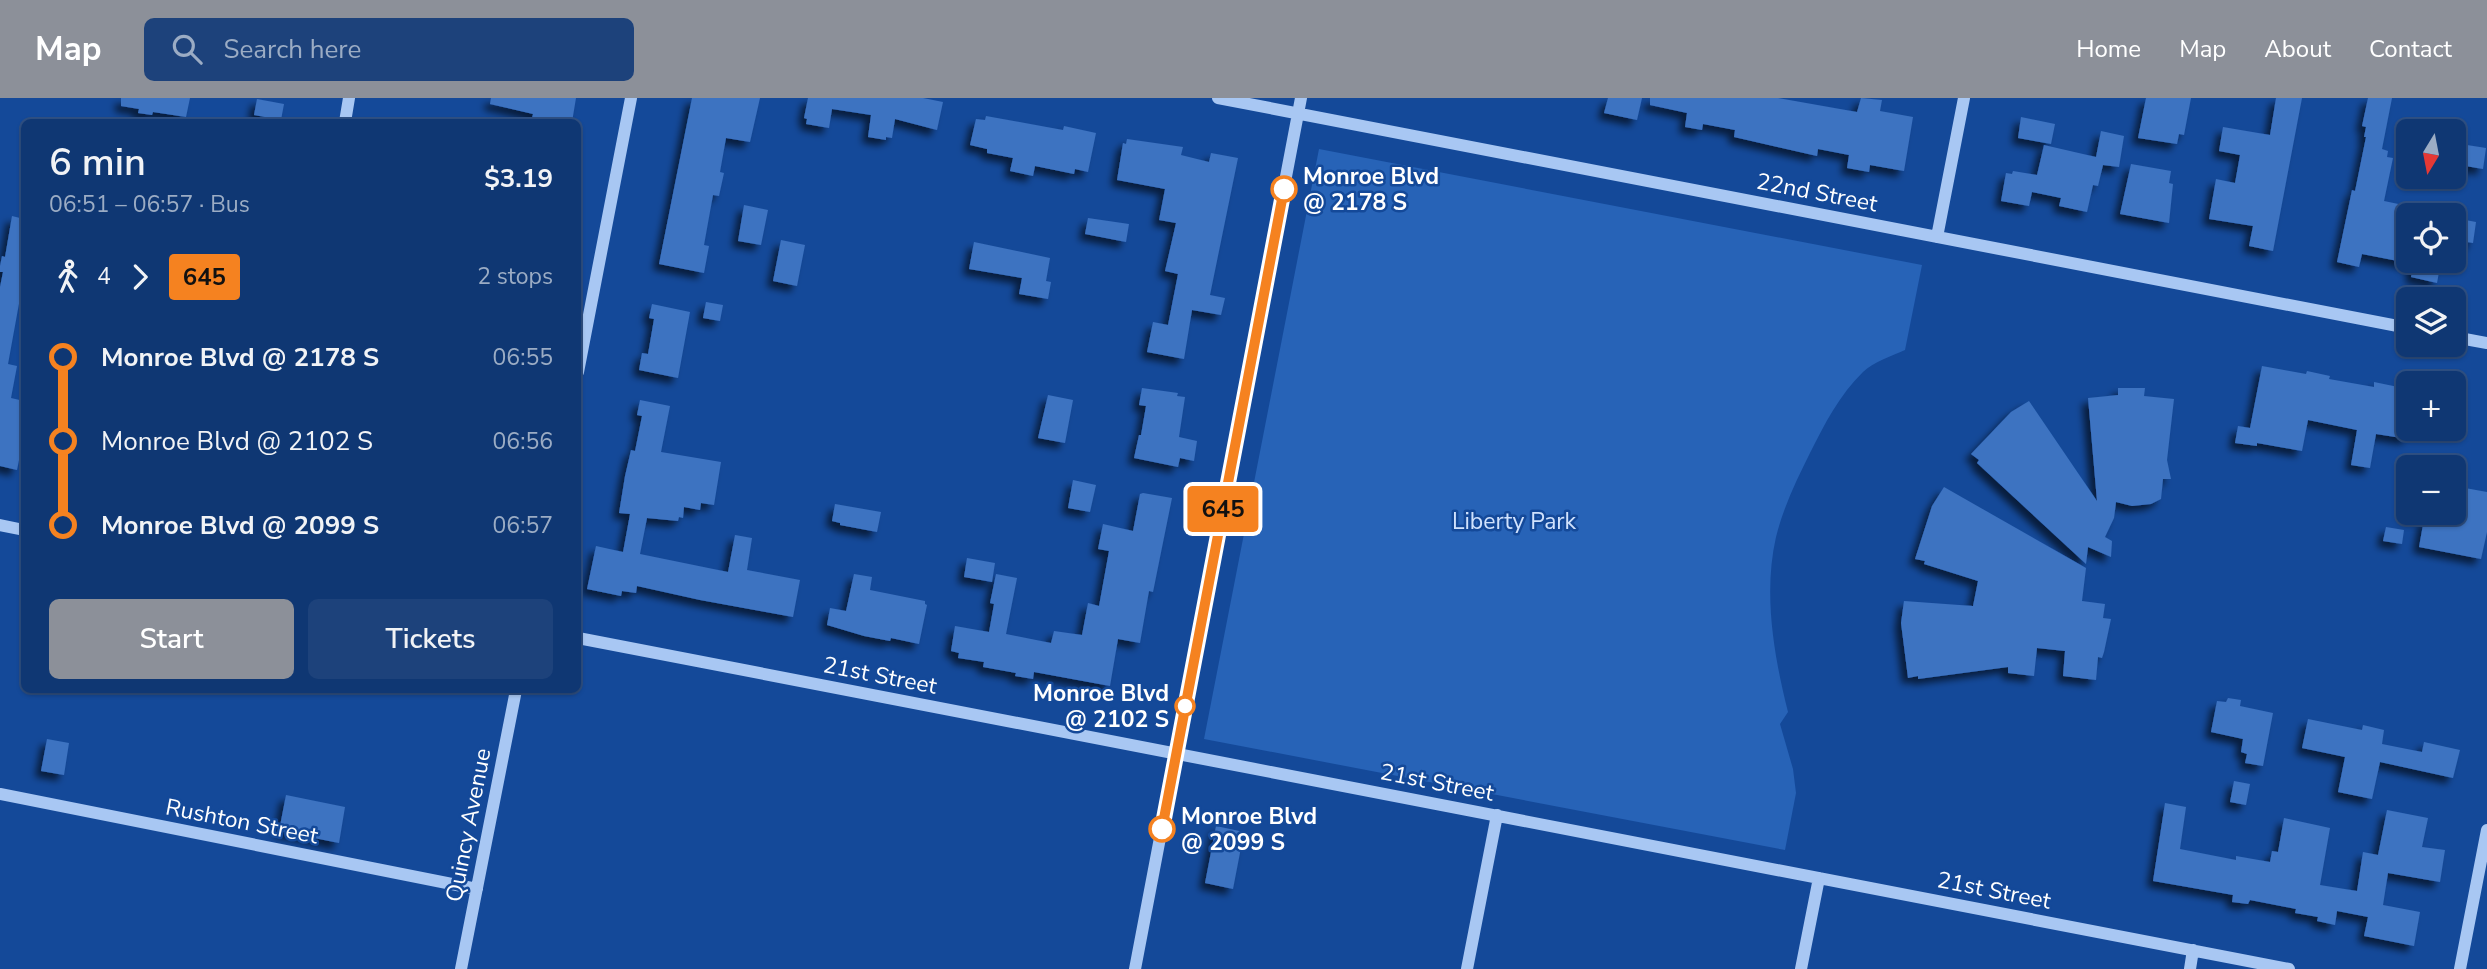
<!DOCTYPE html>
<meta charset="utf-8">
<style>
body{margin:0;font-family:"Nunito Sans",sans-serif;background:#1d427b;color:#f1f3f6;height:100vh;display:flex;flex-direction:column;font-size:26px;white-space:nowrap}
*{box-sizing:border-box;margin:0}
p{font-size:23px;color:#9bacc4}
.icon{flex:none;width:38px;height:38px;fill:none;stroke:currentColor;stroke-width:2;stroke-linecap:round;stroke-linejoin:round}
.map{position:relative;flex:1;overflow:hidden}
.drawer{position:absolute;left:21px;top:21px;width:560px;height:574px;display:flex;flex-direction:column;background:#0f3773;border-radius:10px;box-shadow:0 2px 5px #0004,0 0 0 2px #2f5185}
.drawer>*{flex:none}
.badge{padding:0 14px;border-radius:5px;font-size:24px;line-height:46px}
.needle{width:46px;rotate:190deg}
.tools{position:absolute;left:2396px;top:21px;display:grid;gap:14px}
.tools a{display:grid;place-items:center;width:70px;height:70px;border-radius:10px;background:#0f3773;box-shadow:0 2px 5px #0004,0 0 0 2px #2f5185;font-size:35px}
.map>.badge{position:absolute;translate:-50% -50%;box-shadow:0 0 0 4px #fff}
.legs{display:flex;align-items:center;gap:10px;height:77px;padding:0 28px;font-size:23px}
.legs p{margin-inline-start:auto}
.summary{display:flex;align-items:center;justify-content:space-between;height:119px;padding:0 28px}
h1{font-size:38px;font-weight:600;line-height:52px}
.action{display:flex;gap:14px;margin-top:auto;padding:14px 28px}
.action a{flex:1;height:80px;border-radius:10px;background:#8c9099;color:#fff;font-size:28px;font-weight:600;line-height:80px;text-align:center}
.action a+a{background:#1d427b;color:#f1f3f6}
ul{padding:0 28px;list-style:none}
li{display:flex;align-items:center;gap:24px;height:84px;font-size:26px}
li i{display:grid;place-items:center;width:10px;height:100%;margin:0 9px;background:currentColor}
li i::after{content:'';width:18px;height:18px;margin:-9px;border:5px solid;border-radius:50%;background:#0f3773}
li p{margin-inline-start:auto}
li:first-child i{background:linear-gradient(#0000 50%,currentColor 0)}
li:last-child i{background:linear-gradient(currentColor 50%,#0000 0)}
header{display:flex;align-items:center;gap:42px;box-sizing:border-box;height:98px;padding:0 35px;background:#8c9099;color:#fff}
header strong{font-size:33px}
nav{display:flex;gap:38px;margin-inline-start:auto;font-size:24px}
.search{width:490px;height:63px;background:#1d427b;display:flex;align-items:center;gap:18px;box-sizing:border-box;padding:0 24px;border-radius:10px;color:#9bacc4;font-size:26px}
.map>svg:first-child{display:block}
</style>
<header>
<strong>Map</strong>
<div class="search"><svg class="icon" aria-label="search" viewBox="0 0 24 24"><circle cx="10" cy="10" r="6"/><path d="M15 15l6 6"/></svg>Search here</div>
<nav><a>Home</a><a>Map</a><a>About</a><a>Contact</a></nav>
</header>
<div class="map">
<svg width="2487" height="871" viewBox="0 0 2487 871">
<defs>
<filter id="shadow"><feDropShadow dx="-6" dy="6" stdDeviation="3.5" flood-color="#0009"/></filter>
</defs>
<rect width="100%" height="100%" fill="#144999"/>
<path fill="#2763b7" d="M1319,51L1922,167L1905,252C1892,258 1873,264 1863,274C1840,296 1824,327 1810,355C1797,381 1783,410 1776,439C1763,496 1774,558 1788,614L1780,626L1793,671L1796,695L1785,752L1204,641Z"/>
<path fill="#3d73c1" filter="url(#shadow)" d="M121,0H190L186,19L153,14L152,17L138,15L139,11L121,8Z
M491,0H576L572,24H531L533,16L490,6Z
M692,0H760L750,44L726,40L720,74L724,75L719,98L713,97L704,147L709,148L704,175L659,166Z
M808,0H923L943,4L937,32L895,21L892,40L886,39V42L868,39L871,17L832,11L829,30L806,26L807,21L804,20Z
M1608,0H1642L1637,22L1604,15Z
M1650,0H1778L1857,14L1861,0L1882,2L1880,13L1913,19L1904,73L1870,67L1869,74L1847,70L1849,57L1818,51L1817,58L1734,39L1735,32L1703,26L1702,32L1685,29L1687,15L1650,7Z
M2146,0H2191L2184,37L2179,36L2177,46L2138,40Z
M2276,0H2302L2273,153L2249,148L2253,128L2209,121L2216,81L2235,85L2240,57L2219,53L2223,29L2270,37Z
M2368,0H2392L2382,51L2388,53L2387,59L2393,60L2384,103L2408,108V165L2362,156L2359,169L2337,164L2352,92L2355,93L2366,39H2364L2366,29L2362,28Z
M257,1L284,6L281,22L254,17Z
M986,18L1063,32L1064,28L1096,35L1088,74L1075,71L1074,76L1035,68L1033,78L1010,73L1013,60L987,55V51L970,47L976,21L985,22Z
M2021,19L2055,26L2051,46L2018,40Z
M2101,33L2124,38L2119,69L2103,67L2098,88L2093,87L2087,114L2059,108L2061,100L2032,94L2029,108L2001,103L2006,75L2012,76L2013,73L2037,77L2044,47L2096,59Z
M1127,41L1183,49L1181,57L1209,64L1211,55L1238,60L1210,197L1225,200L1221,217L1192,212L1184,261L1147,254L1153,224L1168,227L1178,176L1165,173L1176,125L1159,122L1165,91L1117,82L1123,45L1126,46Z
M2467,47L2486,50L2483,71L2454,66V51L2466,53Z
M2131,66L2171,73L2169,85L2173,86L2169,125L2120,116Z
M744,107L768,112L761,147L738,143Z
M12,118L24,121V178L8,266L17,268L11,300L24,303V337L17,372L0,368V189L3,174H0V168L2,158L5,159Z
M1088,120L1129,126L1126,144L1085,136Z
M2455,120L2476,124L2473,145L2454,142Z
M781,142L805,147L797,188L773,183Z
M974,144L1050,160L1046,183L1051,184L1048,201L1019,196L1022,180L969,171Z
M2414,163H2441L2437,185L2411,179Z
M706,204L723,207L720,223L703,220Z
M652,206L690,214L678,280L639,272L642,255L648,256L654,221L649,220Z
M2262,268L2306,276L2307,273L2330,278L2329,281L2374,289V284L2408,291V341L2376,336L2370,370L2351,367L2357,332L2308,322L2302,353L2257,345V348L2235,345L2238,328L2250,330Z
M1142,290L1178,295L1177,298L1185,299L1179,339L1197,343L1194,363L1180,360L1178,369L1134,360L1139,337H1141L1146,308L1139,307Z
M2118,290H2145L2144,298L2174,301L2167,362L2171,381H2163L2161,401L2151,406L2132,408L2116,404L2114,420L2105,439L2112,443L2111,459L2088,449L2086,466L1977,365L1979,362L1971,356L2011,314L2029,303L2097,403L2088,300L2118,297Z
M1048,297L1073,302L1065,345L1038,340Z
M640,302L670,308L661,354L721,364L714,407L701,405L700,412L684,409L683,420L679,419L678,423L647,420L640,456L728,474L735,437L752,440L747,472L800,482L793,519L700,502L637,488L636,495L622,493L621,498L587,491L596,448L623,454L630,416L619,415L625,378L631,352L635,353L642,318L637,317Z
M1073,382L1096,387L1090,414L1068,410Z
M2454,388L2487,394V434L2481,461L2419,449L2424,421L2435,423L2437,415H2454Z
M1944,389L2086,470L2082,503L2105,506L2103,520L2111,521L2104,554L2102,560L2098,559L2096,582L2063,578L2065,553L2037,550L2034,578L2008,575V569L1918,581V578L1908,580L1901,525L1904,503L1973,508L1978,483L1924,466L1925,463L1915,461L1932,408Z
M1143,395L1172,400L1153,494L1149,493L1140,545L1118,541L1110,588L1034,574L1033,581L1015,578L1016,575L983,569L984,564L958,560L959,555L951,553L955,528L989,534L994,506L990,505L996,476L1017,480L1006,536L1051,545L1054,533L1082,537L1088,505L1099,508L1109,453L1098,451L1103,426L1133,433L1140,396Z
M835,406L881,414L877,434L840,427V425L832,423Z
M2386,429L2404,432L2402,446L2383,443Z
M967,460L995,465L992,484L964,479Z
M854,476L872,479L870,492L925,503V506L927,507L919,546L891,540L890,543L864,538L827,527L830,510L846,513Z
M2228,600L2241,602L2240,608L2273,615L2263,668L2245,665L2247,656L2241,654L2243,641L2211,634L2217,603L2226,604Z
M2308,621L2362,632L2363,627L2384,632L2382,646L2422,654L2424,644L2460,652L2453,680L2380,664L2372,701L2338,694L2345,659L2302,650Z
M47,641L69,645L64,677L41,673Z
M2234,683L2250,686L2246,707L2230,704Z
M286,697L345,709L339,745L279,733Z
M2165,705L2186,709L2180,751L2236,762V758L2270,764L2272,753L2278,754L2284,720L2330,730L2320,787L2357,793L2363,754L2378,757L2387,712L2428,720L2422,749L2445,752L2440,784L2388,775L2383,807L2420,814L2414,848L2364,838L2368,819L2337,813L2335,827L2317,823L2318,819L2295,815L2296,811L2250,802L2248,806L2232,804L2233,797L2153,783Z
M1216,728L1244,734L1233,791L1205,785Z"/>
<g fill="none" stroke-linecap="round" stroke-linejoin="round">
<path stroke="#a8c7f3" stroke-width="12" d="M1218,0L2408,230
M345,24L349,0
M1937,139L1964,0
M2454,239L2487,245
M578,274L631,0
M0,427L24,432
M578,540L2289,871
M0,696L477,791
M461,871L516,592
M1135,871L1301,0
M1467,871L1497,717
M1801,871L1819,780
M2190,871L2193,852
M2460,871L2487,732"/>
</g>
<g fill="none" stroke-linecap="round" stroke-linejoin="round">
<defs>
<path id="line-1" d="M1162,731L1284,91"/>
</defs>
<use href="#line-1" stroke="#fff" stroke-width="16"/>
<use href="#line-1" stroke="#f58220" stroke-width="10"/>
</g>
<g fill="#fff" stroke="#f58220" stroke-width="3.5">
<circle cx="1284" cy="91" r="12"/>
<circle cx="1185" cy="608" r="9"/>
<circle cx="1162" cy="731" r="12"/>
</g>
<g text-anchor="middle" stroke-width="5" stroke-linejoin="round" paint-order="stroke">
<g font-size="23" font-weight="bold" fill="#fff" stroke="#144999" text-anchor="start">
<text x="1303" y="86">Monroe Blvd<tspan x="1303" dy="26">@ 2178 S</tspan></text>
<text x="1169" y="603" text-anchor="end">Monroe Blvd<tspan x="1169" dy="26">@ 2102 S</tspan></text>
<text x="1181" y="726">Monroe Blvd<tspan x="1181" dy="26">@ 2099 S</tspan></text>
</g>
<g font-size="23" fill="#fff" stroke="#144999">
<text transform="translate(1817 94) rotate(11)" y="8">22nd Street</text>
<text transform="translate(880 577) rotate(11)" y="8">21st Street</text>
<text transform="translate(1437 684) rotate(11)" y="8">21st Street</text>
<text transform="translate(242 723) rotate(11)" y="8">Rushton Street</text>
<text transform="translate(468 727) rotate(-79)" y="8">Quincy Avenue</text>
<text transform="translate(1994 792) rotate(11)" y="8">21st Street</text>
</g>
<g font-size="23" fill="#d0e2fd" stroke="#144999">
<text x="1514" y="431">Liberty Park</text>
</g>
</g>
</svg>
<div class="tools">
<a><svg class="needle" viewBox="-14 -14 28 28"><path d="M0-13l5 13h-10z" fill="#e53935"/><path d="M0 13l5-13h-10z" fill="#9bacc4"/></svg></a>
<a><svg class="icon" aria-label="locate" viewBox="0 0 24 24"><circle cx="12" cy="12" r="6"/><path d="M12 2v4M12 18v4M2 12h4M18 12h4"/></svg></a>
<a><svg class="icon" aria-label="layers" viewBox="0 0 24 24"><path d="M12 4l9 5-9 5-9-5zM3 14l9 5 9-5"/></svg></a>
<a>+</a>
<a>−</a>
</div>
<b class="badge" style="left:1223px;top:411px;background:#f58220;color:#111">645</b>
<section class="drawer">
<div class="summary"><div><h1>6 min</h1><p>06:51 – 06:57 · Bus</p></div><b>$3.19</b></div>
<div class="legs"><svg class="icon" aria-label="walk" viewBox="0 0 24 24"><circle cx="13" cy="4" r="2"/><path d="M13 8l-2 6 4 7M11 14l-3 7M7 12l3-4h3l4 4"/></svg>4<svg class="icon" aria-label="forward" viewBox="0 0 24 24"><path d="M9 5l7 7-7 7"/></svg><b class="badge" style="background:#f58220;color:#111">645</b><p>2 stops</p></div>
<ul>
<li><i style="color:#f58220"></i><b>Monroe Blvd @ 2178 S</b><p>06:55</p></li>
<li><i style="color:#f58220"></i><span>Monroe Blvd @ 2102 S</span><p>06:56</p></li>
<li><i style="color:#f58220"></i><b>Monroe Blvd @ 2099 S</b><p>06:57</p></li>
</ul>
<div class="action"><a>Start</a><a>Tickets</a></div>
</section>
</div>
